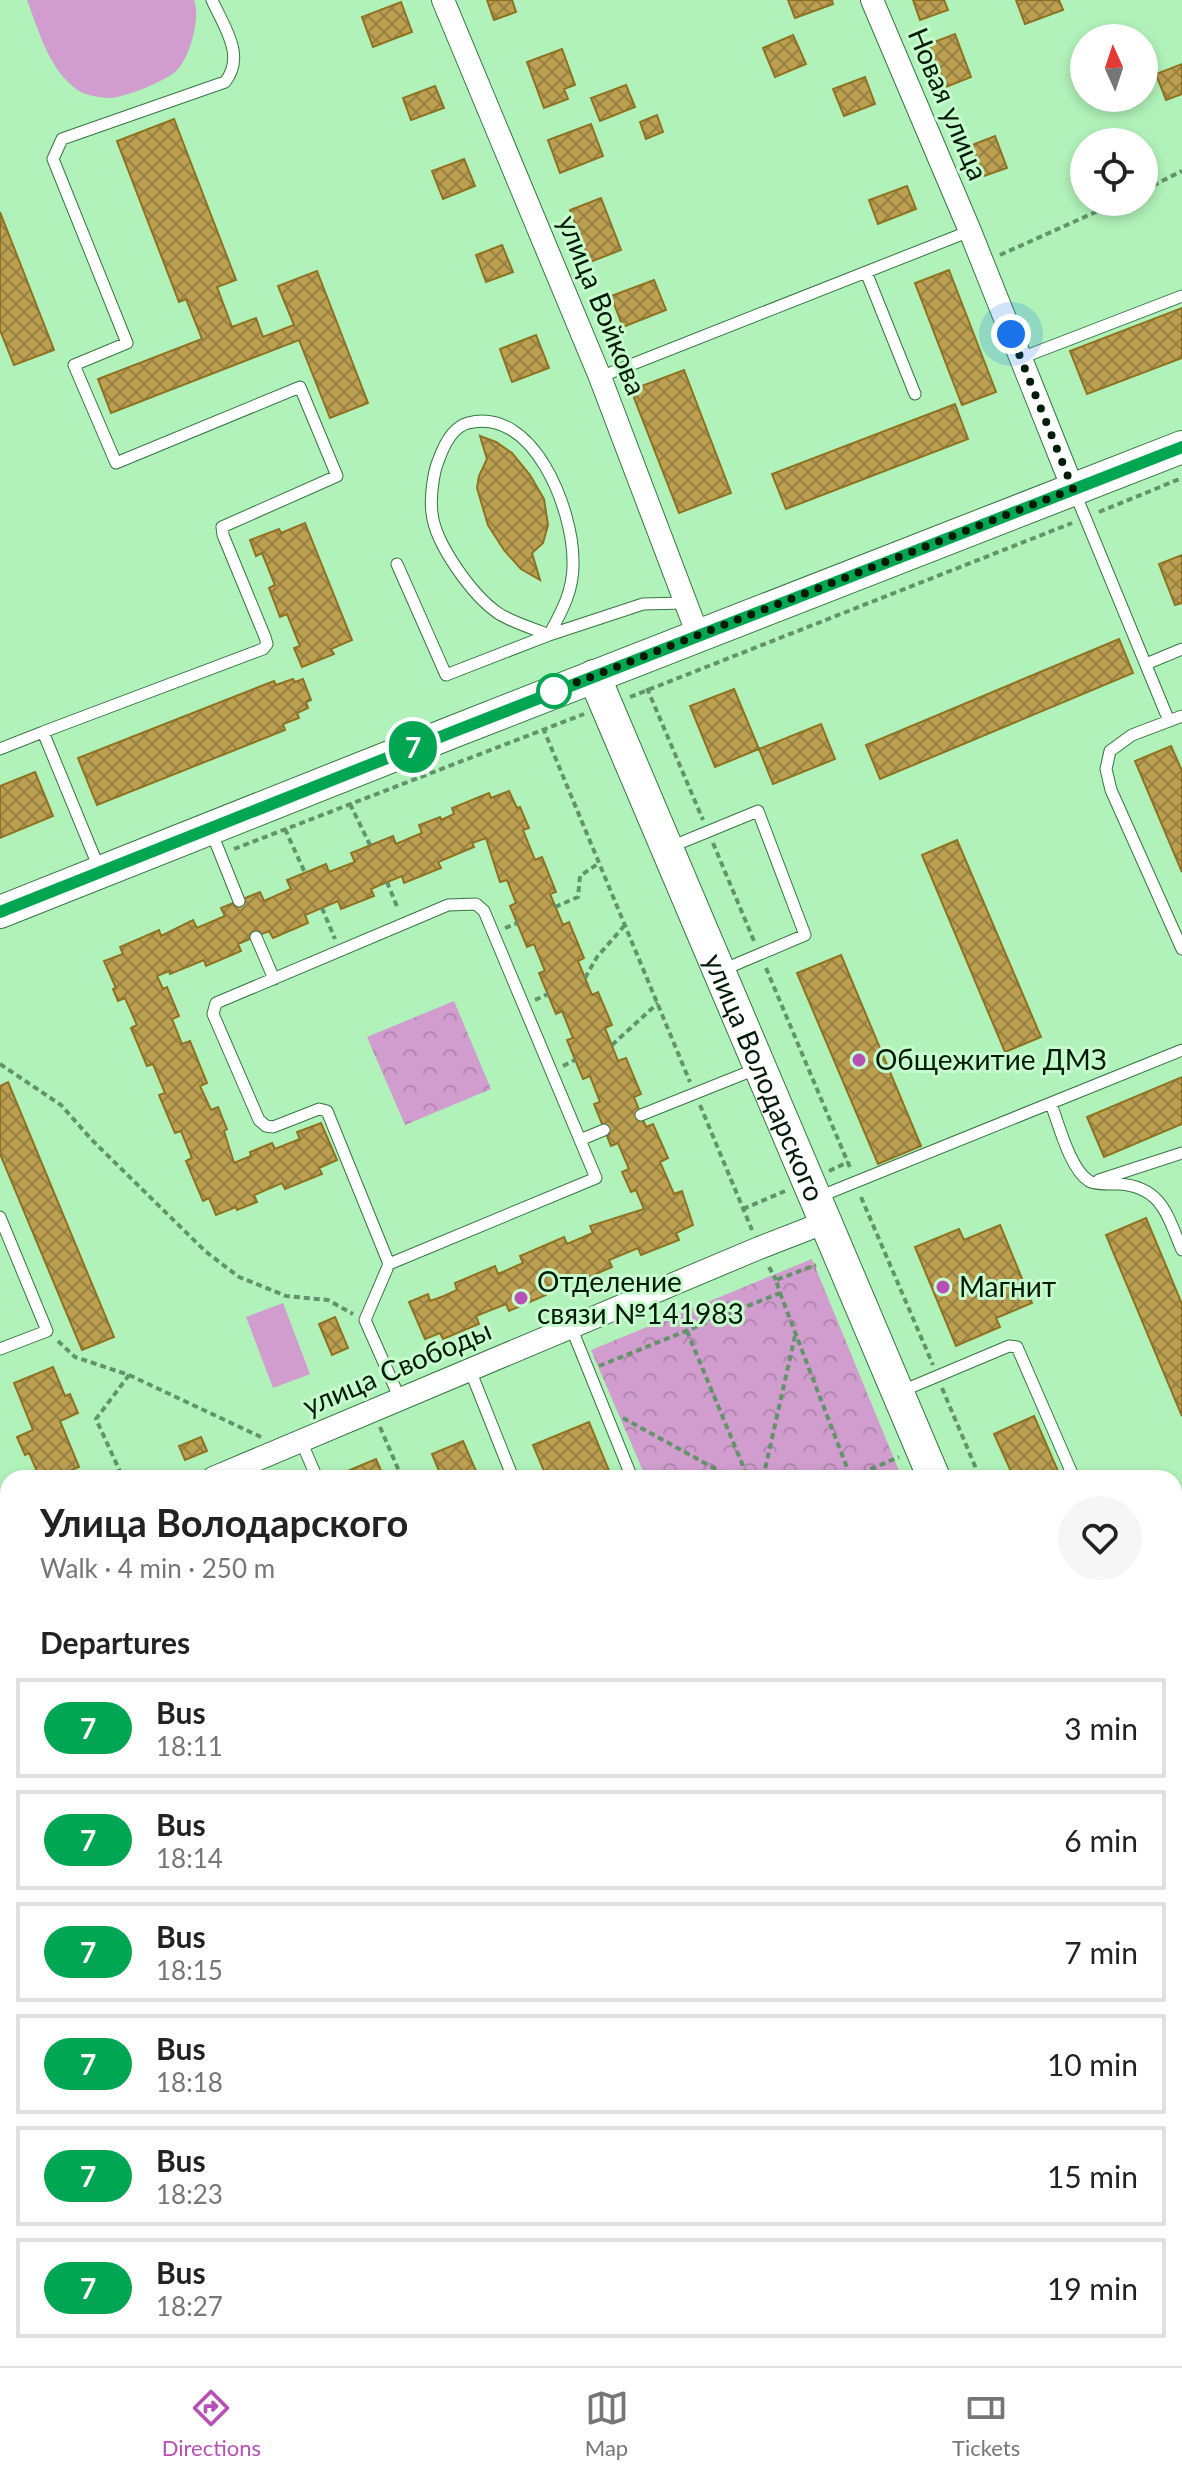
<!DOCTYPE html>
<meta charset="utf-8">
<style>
body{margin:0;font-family:Lato,sans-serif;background:#f6f6f6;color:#222;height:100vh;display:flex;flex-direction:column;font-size:30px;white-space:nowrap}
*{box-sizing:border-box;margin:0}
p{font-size:26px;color:#767676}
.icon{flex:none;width:44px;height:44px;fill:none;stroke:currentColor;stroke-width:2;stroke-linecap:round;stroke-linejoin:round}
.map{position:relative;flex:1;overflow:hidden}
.side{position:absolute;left:0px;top:1470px;width:1182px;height:896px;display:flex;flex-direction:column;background:#fff;border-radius:24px 24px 0 0;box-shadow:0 4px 12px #0003}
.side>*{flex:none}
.badge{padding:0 16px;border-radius:26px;font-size:28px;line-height:52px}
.needle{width:52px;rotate:357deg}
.fabs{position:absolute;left:1070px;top:24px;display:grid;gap:16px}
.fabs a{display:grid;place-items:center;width:88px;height:88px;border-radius:50%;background:#fff;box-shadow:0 4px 12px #0003;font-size:40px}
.you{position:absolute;width:40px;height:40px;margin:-20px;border:6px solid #fff;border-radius:50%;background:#1a73e8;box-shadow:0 0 0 12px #1a73e833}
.map>.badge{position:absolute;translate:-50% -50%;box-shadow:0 0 0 4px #fff}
h2{padding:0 40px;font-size:30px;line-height:72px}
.round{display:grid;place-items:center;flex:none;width:84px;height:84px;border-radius:42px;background:#f6f6f6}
.overview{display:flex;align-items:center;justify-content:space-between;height:136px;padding:0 40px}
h1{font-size:38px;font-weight:700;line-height:60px}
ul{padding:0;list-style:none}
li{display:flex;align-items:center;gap:24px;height:100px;margin:0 16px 12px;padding:0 24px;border:4px solid #e0e0e0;border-radius:0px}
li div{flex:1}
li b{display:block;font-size:30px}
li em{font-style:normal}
li .badge{min-width:88px;font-weight:700;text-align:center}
.tabs{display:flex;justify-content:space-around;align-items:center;height:112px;border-top:2px solid #e0e0e0;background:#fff;font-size:22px;color:#767676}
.tabs a{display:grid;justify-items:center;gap:4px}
.tabs .selected{color:#b650b4}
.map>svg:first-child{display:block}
</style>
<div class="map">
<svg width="1182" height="2366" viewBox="0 0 1182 2366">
<defs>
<pattern id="grass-dots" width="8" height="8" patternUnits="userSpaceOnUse" patternTransform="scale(2)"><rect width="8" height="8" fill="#d19dce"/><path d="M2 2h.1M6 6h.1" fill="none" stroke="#b287af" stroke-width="1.8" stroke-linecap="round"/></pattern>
<pattern id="park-crowns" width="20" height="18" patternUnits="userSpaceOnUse" patternTransform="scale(2)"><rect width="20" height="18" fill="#d19dce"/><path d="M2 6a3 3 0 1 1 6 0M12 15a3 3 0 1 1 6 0" fill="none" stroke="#b287af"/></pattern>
<pattern id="building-cross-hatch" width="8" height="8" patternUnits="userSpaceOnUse" patternTransform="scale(2)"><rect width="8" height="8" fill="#bd9f52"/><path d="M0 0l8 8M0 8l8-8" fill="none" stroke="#978142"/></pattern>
</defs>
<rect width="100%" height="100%" fill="#b0f2b9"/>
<path fill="url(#grass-dots)" d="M8,2303V2358H36L17,2366H0V2306Z"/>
<path fill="url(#park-crowns)" d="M454,1001L491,1089L405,1125L367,1037Z
M812,1259L902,1478H646L591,1350Z"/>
<path fill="#d19dce" d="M27,0H194C201,16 190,58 177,70C169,80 121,99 109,98C101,98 85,95 79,91C49,71 39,31 27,0Z
M283,1303L310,1374L273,1388L246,1317Z"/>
<path fill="url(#building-cross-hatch)" stroke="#8e7221" stroke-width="2" d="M487,0H512L516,12L494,20Z
M788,0H832L833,4L795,18Z
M913,0H944L948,10L920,20Z
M1016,0H1059L1063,10L1025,24Z
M401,2L412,32L373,47L362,17Z
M955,34L971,77L946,87L929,44Z
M793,35L806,64L775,77L763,48Z
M562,49L575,85L564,89L568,99L544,108L527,62Z
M1182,64V94L1166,100L1156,74Z
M865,77L875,104L844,116L833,89Z
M626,85L635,107L600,121L591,98Z
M435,86L444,108L411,120L403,98Z
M657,115L663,132L646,139L640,122Z
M174,119L236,280L217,287L232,327L256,318L263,337L294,325L278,286L317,271L368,403L330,418L299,340L111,413L98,379L202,339L186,299L179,302L117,141Z
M591,124L603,156L560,173L548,140Z
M995,136L1007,168L984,176L972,145Z
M464,159L475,186L443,199L432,171Z
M907,186L916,209L878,224L869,200Z
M601,198L621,250L590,262L570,210Z
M0,212L54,350L14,365L0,330Z
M502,245L513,272L486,282L476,255Z
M949,270L996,392L962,405L915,283Z
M654,280L666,310L623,327L611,296Z
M1182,308V358L1087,394L1070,351Z
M536,335L549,368L512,382L500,349Z
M684,370L731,493L679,513L631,390Z
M955,404L968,439L786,509L772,474Z
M480,436L496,442L512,453L530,475L544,499L548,525L543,543L532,553L540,580L521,569L504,550L488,525L477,488L479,476L487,459Z
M305,523L352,640L331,649L334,654L302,667L294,648L300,646L287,614L280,617L269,588L275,585L262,553L256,556L250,540L279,529L281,533Z
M1182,555V603L1175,605L1159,564Z
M1119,639L1133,673L880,779L866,745Z
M293,679L295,682L303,679L311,700L306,702L308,708L297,713L299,718L283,724L285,730L97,805L78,758L274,681L276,685Z
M734,689L759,749L715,767L690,706Z
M821,724L835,759L773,784L759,749Z
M1171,746L1182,771V872L1135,761Z
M35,772L53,816L0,838V786Z
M509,791L517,808L520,807L529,828L523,830L535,860L542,857L556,892L550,894L563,925L569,922L584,958L578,961L592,995L598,992L612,1025L605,1028L618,1061L626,1058L641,1094L634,1097L646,1127L653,1124L668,1158L660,1162L674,1194L682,1191L693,1225L676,1233L679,1240L641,1255L638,1248L609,1260L612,1267L575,1283L572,1276L543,1288L546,1295L509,1311L506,1304L476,1316L479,1324L443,1339L440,1333L425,1339L409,1302L428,1294L430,1301L444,1296L457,1290L455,1283L495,1266L498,1274L523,1263L520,1256L564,1237L567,1244L593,1233L590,1226L644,1209L636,1190L631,1192L622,1172L629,1169L618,1143L611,1146L594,1104L600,1102L590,1076L583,1079L567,1040L573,1038L562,1011L556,1014L539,973L545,971L534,944L527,947L510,906L516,903L507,880L500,882L486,838L472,843L474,847L438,862L441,868L404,883L402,876L387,882L371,889L374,896L341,909L338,901L305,915L308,923L273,938L269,931L238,944L241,951L206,966L204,960L170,974L169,971L157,976L163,989L167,987L179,1016L172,1019L182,1044L190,1041L207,1083L200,1086L211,1110L218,1107L227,1129L224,1131L234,1163L251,1156L250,1152L272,1143L275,1149L300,1139L297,1132L321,1123L337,1160L319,1168L322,1174L285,1189L282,1183L254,1195L257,1202L237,1210L236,1207L216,1215L209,1198L203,1201L186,1161L192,1158L181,1131L175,1133L159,1095L165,1093L153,1064L147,1066L131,1028L137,1025L125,998L118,1001L113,989L116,988L104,961L123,954L120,947L159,930L161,936L193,920L197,928L225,916L221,908L260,892L264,901L291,889L287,880L326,864L329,872L355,862L351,853L393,836L396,844L422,833L419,825L440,817L441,820L454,814L452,808L489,793L491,798Z
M957,840L1041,1037L1005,1052L922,855Z
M841,955L921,1146L878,1164L797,973Z
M1182,1077V1124L1104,1157L1087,1117Z
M8,1082L114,1337L82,1350L0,1154V1086Z
M1146,1218L1182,1304V1416L1106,1235Z
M1000,1225L1032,1303L996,1318L1000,1327L956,1346L915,1247L959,1229L964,1240Z
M335,1317L348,1348L332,1355L319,1324Z
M53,1367L65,1396L70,1394L78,1413L60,1421L79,1467L53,1478H40L29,1453L25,1455L17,1437L33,1430L14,1383Z
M1034,1416L1061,1478H1014L994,1434Z
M589,1422L612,1478H547L533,1445Z
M201,1437L207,1451L185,1460L179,1446Z
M463,1441L479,1478H442L432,1454Z
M376,1459L384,1478H339L338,1475Z
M1182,1711V1774L1174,1754V1714Z
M0,1729L8,1749V1790L0,1793Z
M8,2044V2091L0,2094V2048Z
M0,2095L8,2114V2121L0,2124Z
M1174,2233L1182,2252V2359L1174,2340Z
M153,2358H219L201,2366H156Z
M370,2358H414L418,2366H374Z
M1005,2358H1056L1059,2366H1008Z"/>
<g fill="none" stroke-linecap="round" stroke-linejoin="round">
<defs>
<path id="service" d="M866,272L915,394
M1021,358L1182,296
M600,377L970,231
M1075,493L1169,721
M397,564L446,675L549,635C562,611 574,590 573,561C573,510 534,406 468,423C453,427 444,445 439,459C433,472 430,499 432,513C435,544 473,596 498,613C513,623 533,628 549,635L643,604L685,603
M1146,664L1182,649
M1182,716L1132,735L1110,751L1106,769L1111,790L1182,949
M0,749L43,732
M211,831L239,901
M668,848L758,811L805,935L720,971
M99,868L43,732L263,649L267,644L265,637L223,535L222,527L337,476L300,387L116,463L74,365L127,343L53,159L62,139L225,82C246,56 224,27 212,0
M256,937L274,979
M1051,1104C1059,1125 1070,1169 1089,1181C1096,1185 1110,1184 1119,1184C1162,1187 1167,1215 1182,1250
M641,1115L756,1069
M580,1140L604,1130
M1099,1180L1182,1153
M816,1198L1182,1050
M0,1217L47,1331L0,1349
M389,1264L327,1111L319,1109L273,1127L266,1126L259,1120L213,1014L216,1003L448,905L476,904L484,911L596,1178L389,1264L365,1320L400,1399
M571,1327L632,1478
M470,1370L513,1478
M902,1391L1009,1346L1017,1347L1074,1478
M301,1441L317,1478
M0,1500L8,1518
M1174,1618L1182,1619
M0,1815L8,1812
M0,2215L8,2212
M117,2358L121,2366
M347,2358L351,2366
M579,2358L583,2366
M591,2366L610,2358"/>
<path id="minor" d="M443,0L600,377L698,635
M872,0L970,231L1073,489
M213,1478L759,1248L826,1222
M0,1567L8,1564"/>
<path id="tertiary" d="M1174,1816L1182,1813
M1174,1898L1182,1894
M0,2293L8,2290
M43,2366L62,2358"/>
<g id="secondary">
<path id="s1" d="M594,676L934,1478"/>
<path d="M0,912L455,731L1182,447"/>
<path d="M1174,2048L1182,2068"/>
</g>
</defs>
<use href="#service" stroke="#377644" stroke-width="13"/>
<use href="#minor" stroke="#377644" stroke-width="24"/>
<use href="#tertiary" stroke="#377644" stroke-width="30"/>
<use href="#secondary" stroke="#377644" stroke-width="34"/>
<path stroke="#63936a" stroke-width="4" stroke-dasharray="6 4" stroke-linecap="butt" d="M1144,190L1182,171
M1000,255L1118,202
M1099,512L1182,478
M647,688L703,820
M630,697L1072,523
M543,728L690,1082
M350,804L370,845
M285,829L305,873
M713,843L754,941
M234,849L584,714
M387,882L398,909
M555,907L578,897L580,876L599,863
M322,908L335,939
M505,928L518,923
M766,968L851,1170
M585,978L597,957L625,925
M535,1000L548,994
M612,1045L658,1003
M0,1064L61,1105L92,1140L205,1251L239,1277L286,1296L328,1300L353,1314
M563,1066L575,1060
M700,1105L752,1230
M829,1171L848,1162
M861,1197L933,1365
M743,1209L785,1191
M769,1267L776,1280
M780,1293L851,1478
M687,1331L748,1478
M58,1341L75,1357L129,1375L96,1419L123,1478
M599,1366L780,1293L776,1280L816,1265
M129,1375L261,1437
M942,1388L980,1478
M623,1418L732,1478
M380,1427L402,1478
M852,1477L899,1457
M763,1478L795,1336
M1174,1936L1182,1954
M1174,2169L1182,2188
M0,2331L8,2328
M0,2350L8,2347"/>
<use href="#service" stroke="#fff" stroke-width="11"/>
<use href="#minor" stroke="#fff" stroke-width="22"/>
<use href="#tertiary" stroke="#fff" stroke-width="28"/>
<use href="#secondary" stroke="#fff" stroke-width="32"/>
</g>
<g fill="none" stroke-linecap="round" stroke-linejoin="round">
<defs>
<path id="line" d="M0,912L455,731L1182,447"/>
</defs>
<use href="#line" stroke="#fff" stroke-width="18"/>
<use href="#line" stroke="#00a651" stroke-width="12"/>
<path stroke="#021b07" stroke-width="8" stroke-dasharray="0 14.4" d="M554,691L552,692L1073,489L1011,334"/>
</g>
<circle fill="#fff" stroke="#00a651" stroke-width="4" cx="554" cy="691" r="16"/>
<g fill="#b650b4" stroke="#c7fcce" stroke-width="3">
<circle cx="859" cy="1060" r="8"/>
<circle cx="943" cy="1287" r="8"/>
<circle cx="521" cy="1298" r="8"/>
</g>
<g text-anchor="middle" stroke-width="6" stroke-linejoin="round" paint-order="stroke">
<g font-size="28" fill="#021b07" stroke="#c7fcce">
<text transform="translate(948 104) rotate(67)" y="10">Новая улица</text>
<text transform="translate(602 305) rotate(68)" y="10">улица Войкова</text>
<text dy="10" stroke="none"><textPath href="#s1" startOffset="436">улица Володарского</textPath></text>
<text transform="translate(397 1368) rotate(-23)" y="10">улица Свободы</text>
</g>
<g font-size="28" fill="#021b07" stroke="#c7fcce" text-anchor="start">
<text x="875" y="1070">Общежитие ДМЗ</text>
<text x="537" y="1292">Отделение<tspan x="537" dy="32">связи №141983</tspan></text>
<text x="959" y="1297">Магнит</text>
</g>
</g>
</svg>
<div class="fabs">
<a><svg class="needle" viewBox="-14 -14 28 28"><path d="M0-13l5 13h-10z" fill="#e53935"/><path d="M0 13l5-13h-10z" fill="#767676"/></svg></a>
<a><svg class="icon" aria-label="locate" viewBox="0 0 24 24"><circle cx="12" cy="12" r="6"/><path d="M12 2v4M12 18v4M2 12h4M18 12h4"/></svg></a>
</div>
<div class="you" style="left:1011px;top:334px"></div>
<b class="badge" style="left:413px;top:747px;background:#00a651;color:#fff">7</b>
<section class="side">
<div class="overview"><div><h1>Улица Володарского</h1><p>Walk · 4 min · 250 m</p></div><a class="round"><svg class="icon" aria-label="heart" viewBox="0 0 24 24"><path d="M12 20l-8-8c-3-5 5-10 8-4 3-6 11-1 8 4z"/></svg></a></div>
<h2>Departures</h2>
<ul>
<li><span class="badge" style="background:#00a651;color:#fff">7</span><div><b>Bus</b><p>18:11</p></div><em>3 min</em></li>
<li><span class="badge" style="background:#00a651;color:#fff">7</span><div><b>Bus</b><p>18:14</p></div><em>6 min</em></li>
<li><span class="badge" style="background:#00a651;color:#fff">7</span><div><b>Bus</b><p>18:15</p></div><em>7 min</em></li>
<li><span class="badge" style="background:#00a651;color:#fff">7</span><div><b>Bus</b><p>18:18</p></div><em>10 min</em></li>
<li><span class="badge" style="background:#00a651;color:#fff">7</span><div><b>Bus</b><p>18:23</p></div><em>15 min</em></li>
<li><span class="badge" style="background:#00a651;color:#fff">7</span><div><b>Bus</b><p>18:27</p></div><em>19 min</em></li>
</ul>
</section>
</div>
<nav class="tabs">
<a class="selected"><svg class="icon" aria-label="directions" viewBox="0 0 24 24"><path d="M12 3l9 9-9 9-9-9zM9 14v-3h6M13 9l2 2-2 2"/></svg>Directions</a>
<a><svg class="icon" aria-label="map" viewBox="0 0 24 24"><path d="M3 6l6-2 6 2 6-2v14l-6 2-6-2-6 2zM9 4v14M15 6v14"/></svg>Map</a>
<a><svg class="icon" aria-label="tickets" viewBox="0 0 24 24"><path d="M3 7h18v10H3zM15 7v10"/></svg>Tickets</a>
</nav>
